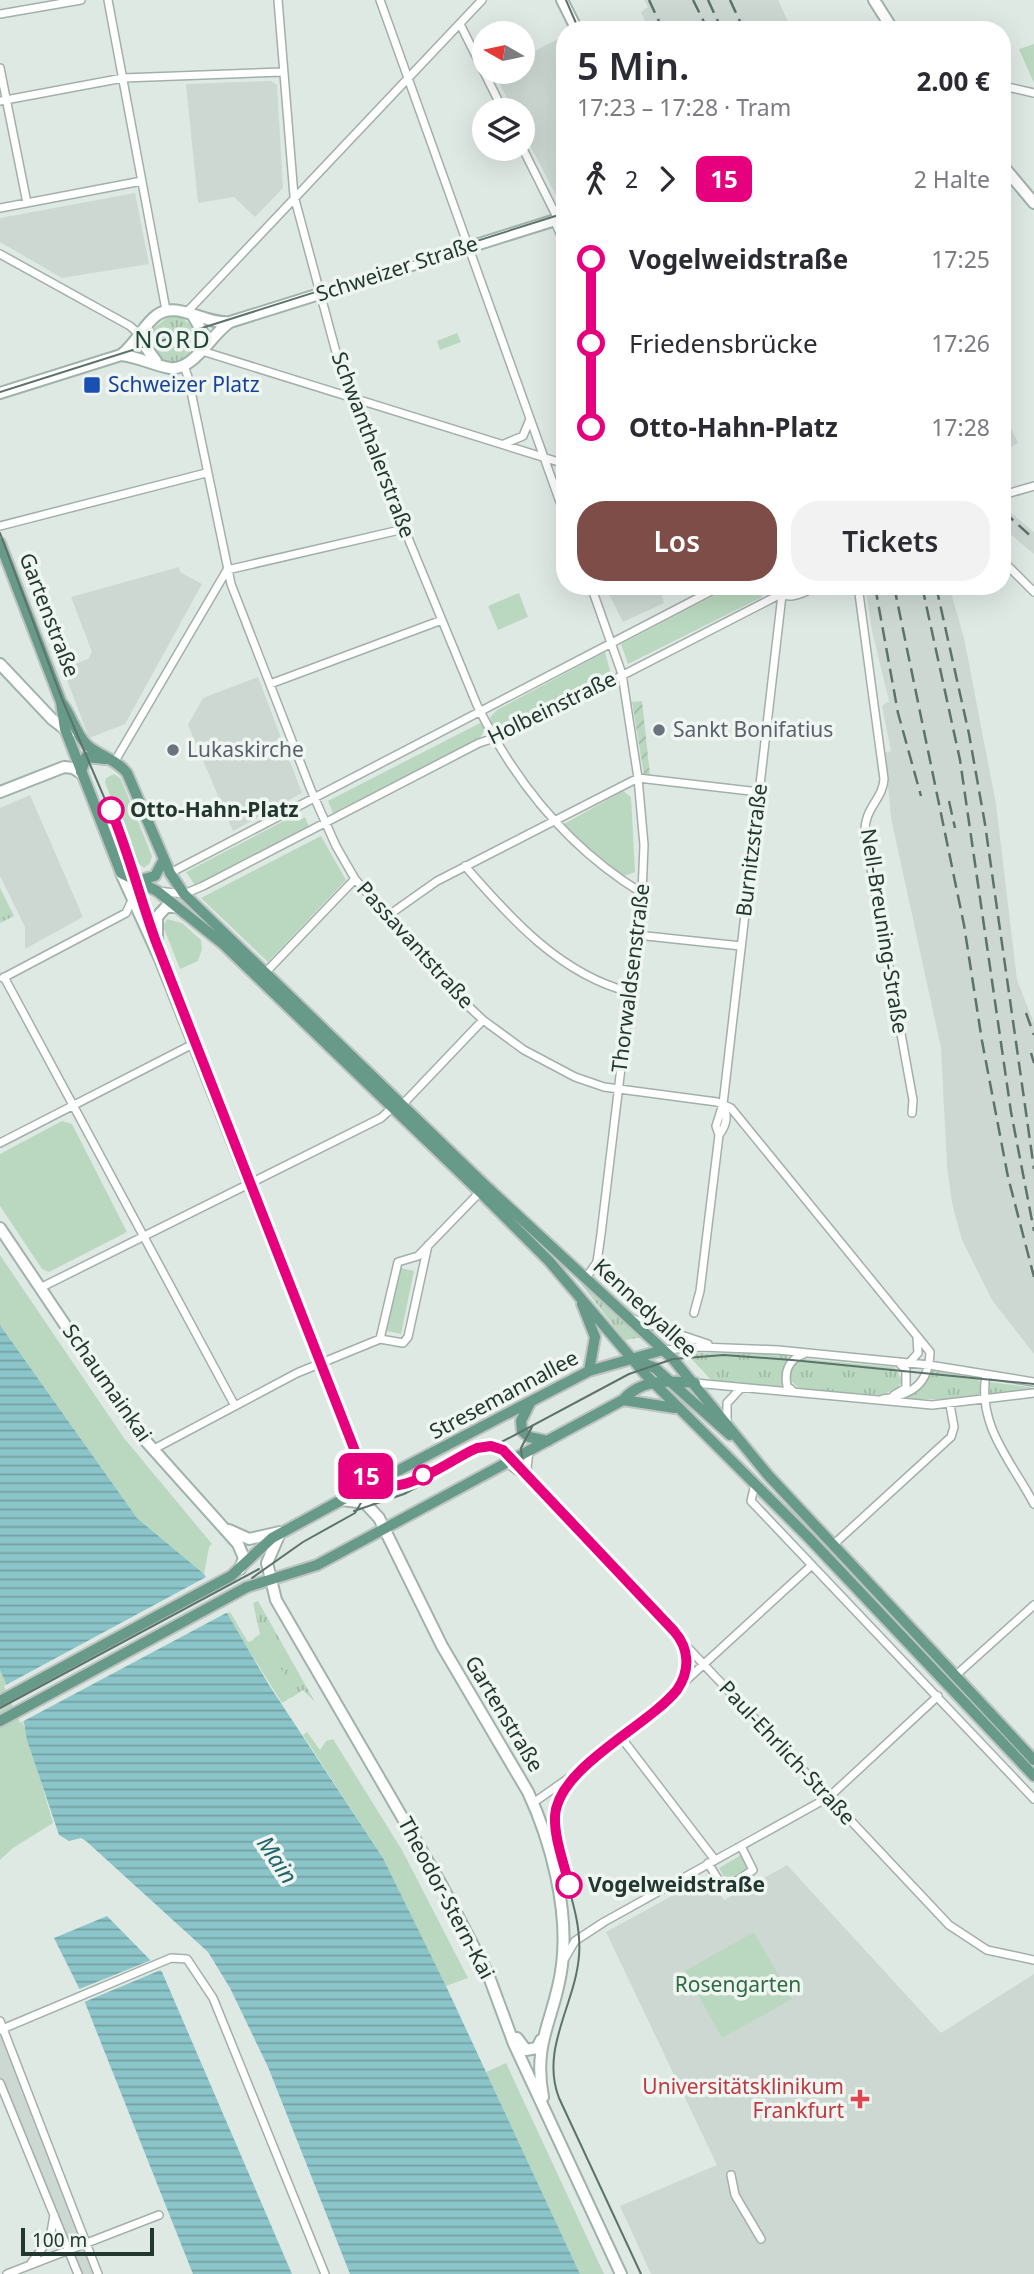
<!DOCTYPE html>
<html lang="de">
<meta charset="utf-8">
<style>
body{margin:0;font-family:"Noto Sans",sans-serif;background:#f2f2f3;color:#2b2b33;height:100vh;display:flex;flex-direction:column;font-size:26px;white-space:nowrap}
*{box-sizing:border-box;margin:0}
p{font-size:23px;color:#7c7c81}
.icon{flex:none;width:38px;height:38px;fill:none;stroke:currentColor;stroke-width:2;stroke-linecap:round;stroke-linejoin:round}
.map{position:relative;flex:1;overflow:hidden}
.drawer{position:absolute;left:556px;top:21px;width:455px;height:574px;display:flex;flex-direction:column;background:#fff;border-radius:28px;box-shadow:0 7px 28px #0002}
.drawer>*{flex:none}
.badge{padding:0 14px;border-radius:10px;font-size:24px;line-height:46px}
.needle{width:46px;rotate:279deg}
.buttons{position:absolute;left:472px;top:21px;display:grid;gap:14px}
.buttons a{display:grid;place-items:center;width:63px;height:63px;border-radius:50%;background:#fff;box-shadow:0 7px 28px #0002;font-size:35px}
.scale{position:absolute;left:21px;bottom:18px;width:133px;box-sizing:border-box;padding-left:7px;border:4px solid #223730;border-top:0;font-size:19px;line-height:24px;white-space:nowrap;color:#223730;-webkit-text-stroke:5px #eff6f2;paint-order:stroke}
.map>.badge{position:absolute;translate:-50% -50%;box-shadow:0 0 0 4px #fff}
.legs{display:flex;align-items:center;gap:10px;height:77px;padding:0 21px;font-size:23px}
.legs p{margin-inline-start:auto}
.summary{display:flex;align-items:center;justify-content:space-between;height:119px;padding:0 21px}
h1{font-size:38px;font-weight:600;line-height:52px}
.action{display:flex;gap:14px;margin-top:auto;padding:14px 21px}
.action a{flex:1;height:80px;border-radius:28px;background:#7e4d48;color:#fff;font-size:28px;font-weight:600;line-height:80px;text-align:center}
.action a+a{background:#f2f2f3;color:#2b2b33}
ul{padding:0 21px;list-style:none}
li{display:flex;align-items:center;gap:24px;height:84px;font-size:26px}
li i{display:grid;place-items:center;width:10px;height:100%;margin:0 9px;background:currentColor}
li i::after{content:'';width:18px;height:18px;margin:-9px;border:5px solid;border-radius:50%;background:#fff}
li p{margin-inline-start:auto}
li:first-child i{background:linear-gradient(#0000 50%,currentColor 0)}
li:last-child i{background:linear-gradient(currentColor 50%,#0000 0)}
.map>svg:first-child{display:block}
</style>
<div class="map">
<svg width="1034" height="2274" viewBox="0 0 1034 2274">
<defs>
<pattern id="grass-tufts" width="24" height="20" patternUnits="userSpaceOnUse" patternTransform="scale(1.75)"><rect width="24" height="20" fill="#bad8bf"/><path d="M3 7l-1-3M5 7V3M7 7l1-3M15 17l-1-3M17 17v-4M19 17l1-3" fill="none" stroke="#a0baa4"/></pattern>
<pattern id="garden-furrows" width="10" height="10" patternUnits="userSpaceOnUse" patternTransform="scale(1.75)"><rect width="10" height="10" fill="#bad8bf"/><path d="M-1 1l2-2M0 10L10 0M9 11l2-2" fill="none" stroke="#a0baa4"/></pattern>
<pattern id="water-rules" width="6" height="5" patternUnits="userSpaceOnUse" patternTransform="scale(1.75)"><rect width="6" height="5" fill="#8cc5c9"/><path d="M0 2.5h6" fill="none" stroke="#72a1a4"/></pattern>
</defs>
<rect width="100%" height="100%" fill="#dfe9e4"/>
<path fill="#cdd8d3" d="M644,0H778L792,30H649L641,12L648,7Z
M564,36L565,200L559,201L523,132V110H513L494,72H523V57Z
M271,81L277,85L283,188L255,217L234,197L198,203L186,84Z
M135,193L149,264L62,278L0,242V218Z
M1003,411L1018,443L1003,451Z
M1009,511L1034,532V554L1003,528V516Z
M179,567L180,572L202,584L125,724L89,738L63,669L88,659L92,652L71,597Z
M605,586H659L664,603L623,622Z
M865,586H949L964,638L996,804L1017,980L1034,1023V1354L992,1300L962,1240L952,1203L947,1166L941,1048L891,818L885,753L891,751L882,706L889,701L872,631Z
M258,677L302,793L233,831L188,725L203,698Z
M30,795L83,917L25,949V927L0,876V808Z
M787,1865L941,2033L1034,1974V2274H651L620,2206L717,2165L606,1932L708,1876L724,1900Z
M0,2021L98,2274H78L0,2083Z"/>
<path fill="url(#grass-tufts)" d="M168,317H181L194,328L151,342L154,328Z
M196,336L191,355L177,364L164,362L153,349Z
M0,888L14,916L0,923Z
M574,1275H575L643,1337L625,1340Z
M686,1353L789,1354L782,1373L786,1389L714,1383Z
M805,1359L894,1367L903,1381L897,1389L880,1395L800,1389L789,1379L793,1363Z
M930,1370L977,1378L982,1385L978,1399H899C916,1395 923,1385 930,1370Z
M989,1382L1030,1387L1032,1388L1030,1391L990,1396Z
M258,1601L315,1702L303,1690L291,1698L253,1639L260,1634L253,1603Z"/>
<path fill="#bad8bf" d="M1034,44V83L1019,49Z
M457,333L461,342L440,350L437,341Z
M733,586H761L762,597L628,664L621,644Z
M519,593L528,617L498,630L488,606Z
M605,652L610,671L507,728L492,727L490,717L497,710Z
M480,723L485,729L480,738L333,813L328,801Z
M114,774L121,779L152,856L150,863L144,868L138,863L105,783L106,778Z
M623,791L631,797L635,872L624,876L585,846L564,824Z
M299,813L302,819L305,817L309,827L195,885L186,872Z
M321,836L346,880L268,962L201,898Z
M167,919L182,923L201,940L202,949L198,961L180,969L163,926Z
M62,1121L72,1124L127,1232L49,1272L42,1269L0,1206V1154Z
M0,1255L124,1438L212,1544L209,1547L204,1574L137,1518L0,1325Z
M401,1268L414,1271L401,1334L387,1331Z
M230,1612L248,1642L257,1639L299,1692L282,1703L226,1614Z
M0,1670C26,1718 37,1772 53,1823L13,1848L0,1860Z
M307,1732L320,1750L326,1741L333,1739L402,1850L468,1978L446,1986L383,1858L303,1735Z
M741,1855L748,1869L726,1881L719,1868Z
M754,1932L792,1999L722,2038L685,1971Z
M506,2063L604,2274H580L486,2072Z"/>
<path fill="url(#garden-furrows)" d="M642,701L650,775H644L632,702Z"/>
<path fill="url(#water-rules)" d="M0,1325L137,1518L204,1574L269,1685L383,1858L446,1986L580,2274H350L268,2067L230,1988L208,1952L86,1841L81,1838L69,1841L59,1835L27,1740L24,1723L0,1670Z
M107,1916L162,1972L292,2274H193L80,1990L54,1938Z"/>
<path fill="#dfe9e4" d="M208,1576L228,1612L20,1723L4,1686Z
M154,1959L163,1969L82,2003L77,1990Z"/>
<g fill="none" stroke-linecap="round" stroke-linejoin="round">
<defs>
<path id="street" d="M108,0L166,310
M278,0L294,196L343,378L361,424L477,705C515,782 568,848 642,893
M380,0L565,516
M0,14L81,0
M460,24L503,110
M0,68L27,203
M1003,86L1034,93
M0,101L123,78L283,72
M523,149L558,219
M0,208L142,181
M554,220L565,244
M0,254L130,326L141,336
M187,312L482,0
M202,351L565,464
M184,366L188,377L231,584L311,790L336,846L355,879L448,987L483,1020L524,1050L575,1077L604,1087L717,1102L731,1108L930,1352C929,1384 912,1395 883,1399
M504,444L523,436L530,419
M1003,495L1034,486
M0,526L206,473
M1003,561L1034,592
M771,586C785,603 800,595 817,586
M858,586L884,779C883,800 863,808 865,835L913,1100L912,1113
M270,684L442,620
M115,761L227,570L404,529
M465,866C510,918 561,975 630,992
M170,873L721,586
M157,891L184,894L203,886L479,743L510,733L779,595
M386,917L437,881L638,778L759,792
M637,935L741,946
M265,973L355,879
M4,977L235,1406
M3,978L126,913L132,900
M402,1105L483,1020
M719,1135C726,1126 729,1116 723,1104
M0,1143L193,1044
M586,1278L597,1262L601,1234L642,893L644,845L638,778L622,674L591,586
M40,1288L381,1118L392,1108
M694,1313L700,1291L719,1135L716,1126L723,1104L782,595
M633,1319L708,1344
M380,1339L403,1343L408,1337L428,1245
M663,1350L701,1347L778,1350L929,1365L1034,1382
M910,1362L918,1353L917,1338
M986,1375C977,1426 1012,1462 1034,1504
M695,1383L932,1405L1034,1393
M792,1390L787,1386C784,1371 789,1359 804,1354
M894,1395L906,1388V1370L898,1362
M727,1422V1403L741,1388
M154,1449L297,1373L380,1339L398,1262L418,1256L480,1192
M529,1451L527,1468L530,1478
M507,1463L532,1482L949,1925L987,1950L1034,1960
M755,1484L751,1501L1034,1799
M833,1545L951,1437L954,1427L950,1405
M955,1676L1034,1605
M620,1736L715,1860
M533,1803L583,1768L680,1686L812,1565
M708,1863L721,1884L729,1886L753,1870L741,1846
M565,1958L575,1941L604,1922L829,1797L938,1696
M0,2021L98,2274
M0,2030L171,1958L187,1959L213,1998L325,2274
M0,2083L78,2274
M731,2175L735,2195L761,2239
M31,2263L50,2238L54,2215
M7,2274L159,2215"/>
<path id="secondary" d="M562,0L577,30
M874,0L893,30
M1003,166L1034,203
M193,316L203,333L201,349
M147,329L145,346L156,361
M121,355C139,357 153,365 170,368C194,371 210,335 230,322
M0,393L121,355C136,344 143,325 157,315C177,300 205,325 230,322L565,217
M0,664L52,719L70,733
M0,792L64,767L73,768L81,773
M121,873L160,959L359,1460L369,1474L387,1477
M157,946V917L166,907H176
M0,1228L135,1429L238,1544L244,1558L240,1569
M342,1500L365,1503L379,1518L442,1646L528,1792C551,1841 569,1910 562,1965C556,2017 532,2040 543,2097
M229,1530L249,1539L280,1532
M280,1533L267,1563L276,1600L441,1884L488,1974L514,2044L621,2274
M517,2038L526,2050L537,2048L541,2040"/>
<path id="primary" d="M0,543L61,702L65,729L121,873L157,891L222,943L480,1192L549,1261L645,1374L808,1537L1034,1776
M61,702C71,714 76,735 87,745C99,756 116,759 127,773L170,873L184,894L487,1187L673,1359L768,1475L1034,1760
M81,772L86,757L105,759
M136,881L155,876L164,859
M582,1304L595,1337L589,1371
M633,1359L655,1368L730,1435
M623,1400L675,1408
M530,1403L521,1421L522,1431L529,1437L548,1441
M0,1701L231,1576L272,1538L336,1503L589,1371L663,1350
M0,1721L247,1587L317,1565L623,1400C641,1379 668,1380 695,1383"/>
</defs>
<use href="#street" stroke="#a3b0aa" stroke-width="10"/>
<use href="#secondary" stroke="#9fb3aa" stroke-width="14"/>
<use href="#primary" stroke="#bdc3c1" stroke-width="14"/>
<use href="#street" stroke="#fff" stroke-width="7"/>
<use href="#secondary" stroke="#fff" stroke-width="10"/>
<use href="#primary" stroke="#689a89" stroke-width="10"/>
<path stroke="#5c736b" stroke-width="2" d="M566,0L579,30
M0,392L565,213
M0,533L62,699L131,860L145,913L365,1480V1496L355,1513L303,1542L252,1578
M487,1446L503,1450L523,1469L676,1633C691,1653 689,1676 674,1695L570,1781L561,1794L555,1813C553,1861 583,1907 579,1956C575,2005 540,2049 559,2098L641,2274
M523,1470L521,1448L533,1425
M362,1471C375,1488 392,1490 411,1481
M354,1511L404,1494L629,1374L673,1359L724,1355L792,1360L1034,1384
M0,1708L259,1569"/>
<path stroke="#5c736b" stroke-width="2.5" stroke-dasharray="14 7" stroke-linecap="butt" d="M649,0L663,30
M693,0L708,30
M708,0L722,30
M730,0L744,30
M1003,511L1034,539
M875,586L898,713L921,796
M894,586L964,925L982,1041L1008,1177L1034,1277
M922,586L960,760L1011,1112L1034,1231
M936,586L969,734L985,824L1034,1169
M949,801L955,828
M1026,1013L1034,1035
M1031,1053L1034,1063"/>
</g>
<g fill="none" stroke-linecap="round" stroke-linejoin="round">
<defs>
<path id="line-1" d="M111,810C129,854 140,898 156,942L364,1474C395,1507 446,1461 477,1448L491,1446L503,1450L674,1631C690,1649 690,1671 677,1690C647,1727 558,1767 555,1816C554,1838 564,1863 569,1885"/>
</defs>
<use href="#line-1" stroke="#fff" stroke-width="16"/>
<use href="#line-1" stroke="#e6007e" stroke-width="10"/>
</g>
<rect fill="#1a4fb4" stroke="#eff6f2" stroke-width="2.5" x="83" y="376" width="18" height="18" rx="3.5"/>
<g fill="#6b7280" stroke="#eff6f2" stroke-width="2.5">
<circle cx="659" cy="730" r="7"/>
<circle cx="173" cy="750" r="7"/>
</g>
<g fill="#fff" stroke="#e6007e" stroke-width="3.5">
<circle cx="111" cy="810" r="12"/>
<circle cx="423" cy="1475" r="9"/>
<circle cx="569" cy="1885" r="12"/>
</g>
<path fill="#e0444e" stroke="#eff6f2" stroke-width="2.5" d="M856.5 2088.5h7v7h7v7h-7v7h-7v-7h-7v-7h7z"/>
<g text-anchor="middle" stroke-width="7" stroke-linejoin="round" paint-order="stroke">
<g font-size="21" fill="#223730" stroke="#eff6f2">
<text transform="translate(397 269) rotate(-18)" y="7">Schweizer Straße</text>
<text transform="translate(373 445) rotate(69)" y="7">Schwanthalerstraße</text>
<text transform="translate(49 615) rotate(69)" y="7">Gartenstraße</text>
<text transform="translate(552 708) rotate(-26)" y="7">Holbeinstraße</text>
<text transform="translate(752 850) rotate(-83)" y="7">Burnitzstraße</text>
<text transform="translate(884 931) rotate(81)" y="7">Nell-Breuning-Straße</text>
<text transform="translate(415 945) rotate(48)" y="7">Passavantstraße</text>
<text transform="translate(631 978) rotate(-83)" y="7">Thorwaldsenstraße</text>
<text transform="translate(645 1308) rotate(43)" y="7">Kennedyallee</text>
<text transform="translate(107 1383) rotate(55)" y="7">Schaumainkai</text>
<text transform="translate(504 1395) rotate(-28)" y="7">Stresemannallee</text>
<text transform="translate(504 1714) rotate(59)" y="7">Gartenstraße</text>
<text transform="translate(787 1753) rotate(47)" y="7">Paul-Ehrlich-Straße</text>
<text transform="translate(446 1898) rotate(62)" y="7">Theodor-Stern-Kai</text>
</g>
<g font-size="21" fill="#164399" stroke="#eff6f2" text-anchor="start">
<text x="108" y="392">Schweizer Platz</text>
</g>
<g font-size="21" fill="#5b616d" stroke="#eff6f2" text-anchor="start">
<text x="673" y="737">Sankt Bonifatius</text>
<text x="187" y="757">Lukaskirche</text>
</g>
<g font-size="21" font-weight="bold" fill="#223730" stroke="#eff6f2" text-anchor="start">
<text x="130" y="817">Otto-Hahn-Platz</text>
<text x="588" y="1892">Vogelweidstraße</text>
</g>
<g font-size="21" fill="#306a42" stroke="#eff6f2">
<text x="738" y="1992">Rosengarten</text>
</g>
<g font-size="21" fill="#be3a42" stroke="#eff6f2" text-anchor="end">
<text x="844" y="2094">Universitätsklinikum<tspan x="844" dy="24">Frankfurt</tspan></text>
</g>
<g font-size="23" font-style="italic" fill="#22666d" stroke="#eff6f2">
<text transform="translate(277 1860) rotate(56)" y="8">Main</text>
</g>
<g font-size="24" letter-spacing="2" fill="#20473a" stroke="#eff6f2">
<text x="173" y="348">NORD</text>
</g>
</g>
</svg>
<div class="buttons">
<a><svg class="needle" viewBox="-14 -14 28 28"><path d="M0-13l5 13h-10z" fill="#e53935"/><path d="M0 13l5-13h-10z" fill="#7c7c81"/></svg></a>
<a><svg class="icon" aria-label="layers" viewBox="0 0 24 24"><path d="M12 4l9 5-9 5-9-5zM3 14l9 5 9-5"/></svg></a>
</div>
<div class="scale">100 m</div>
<b class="badge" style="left:366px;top:1476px;background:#e6007e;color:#fff">15</b>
<section class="drawer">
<div class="summary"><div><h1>5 Min.</h1><p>17:23 – 17:28 · Tram</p></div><b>2.00 €</b></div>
<div class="legs"><svg class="icon" aria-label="walk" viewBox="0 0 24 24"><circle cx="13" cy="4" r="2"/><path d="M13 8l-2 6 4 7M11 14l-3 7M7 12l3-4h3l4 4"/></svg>2<svg class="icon" aria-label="forward" viewBox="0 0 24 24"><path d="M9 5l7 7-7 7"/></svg><b class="badge" style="background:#e6007e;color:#fff">15</b><p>2 Halte</p></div>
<ul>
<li><i style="color:#e6007e"></i><b>Vogelweidstraße</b><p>17:25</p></li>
<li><i style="color:#e6007e"></i><span>Friedensbrücke</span><p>17:26</p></li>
<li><i style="color:#e6007e"></i><b>Otto-Hahn-Platz</b><p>17:28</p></li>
</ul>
<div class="action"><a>Los</a><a>Tickets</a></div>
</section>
</div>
